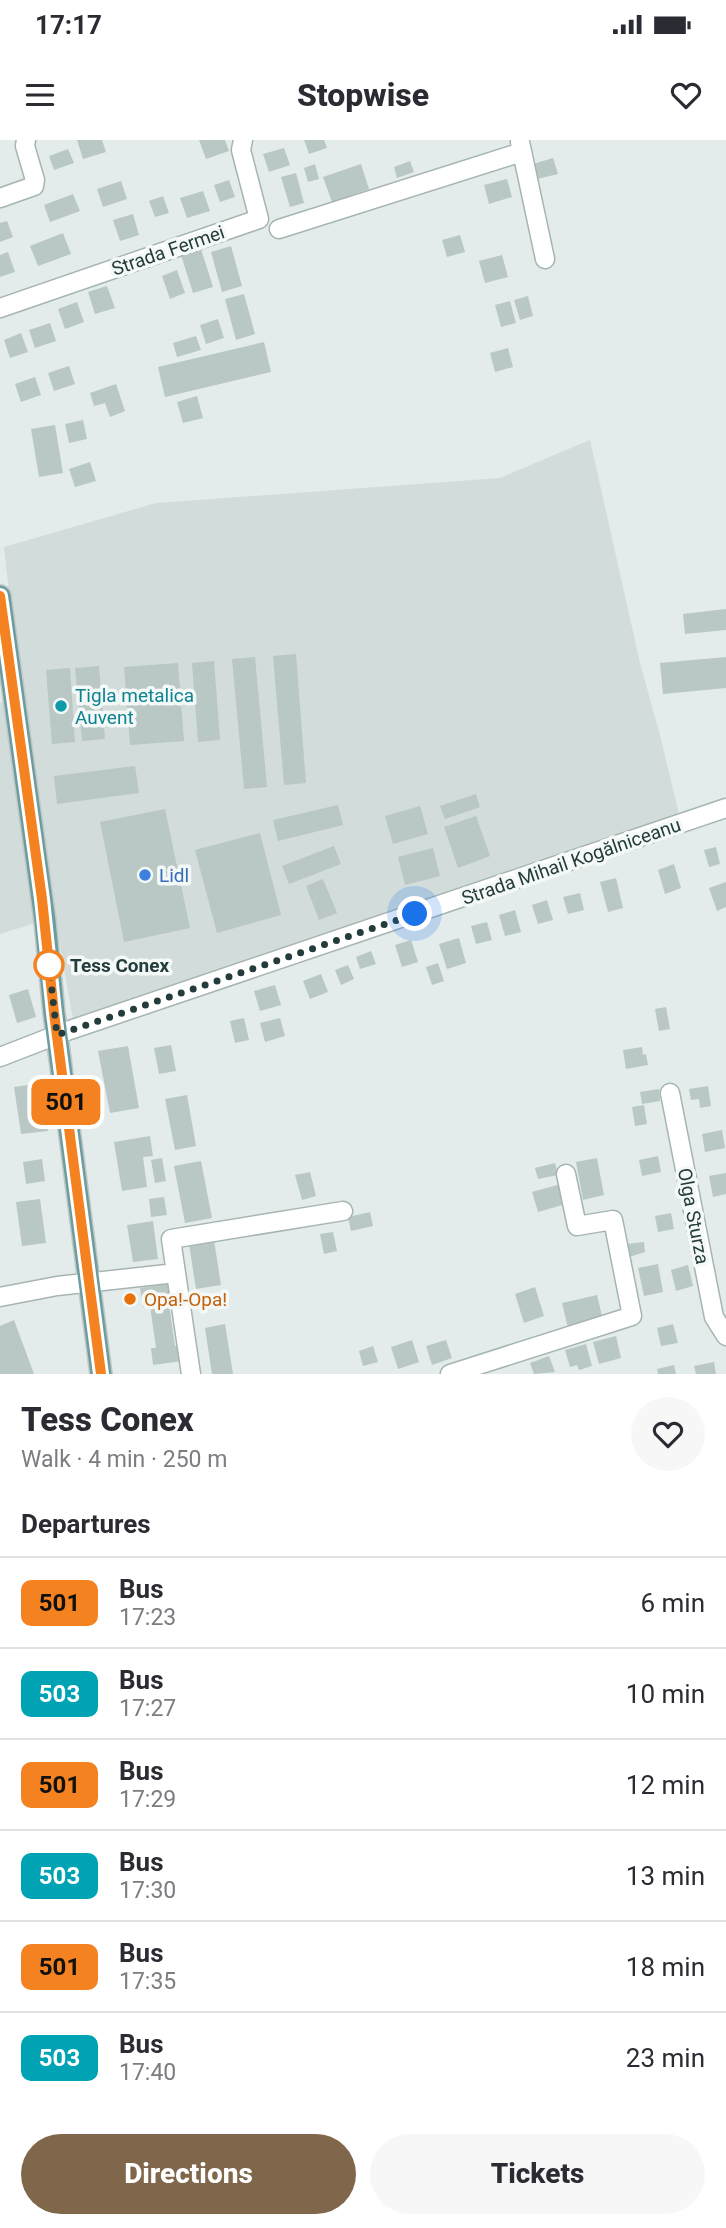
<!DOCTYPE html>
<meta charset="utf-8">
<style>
body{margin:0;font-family:Roboto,sans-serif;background:#f7f7f7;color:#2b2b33;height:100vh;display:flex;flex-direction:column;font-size:26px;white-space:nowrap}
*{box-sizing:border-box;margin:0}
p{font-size:23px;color:#7c7c81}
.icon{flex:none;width:38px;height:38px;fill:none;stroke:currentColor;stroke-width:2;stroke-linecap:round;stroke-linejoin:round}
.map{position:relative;height:1234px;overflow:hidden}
.sheet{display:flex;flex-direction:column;background:#fff;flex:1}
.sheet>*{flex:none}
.badge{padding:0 14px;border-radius:10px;font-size:24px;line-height:46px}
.you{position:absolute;width:35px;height:35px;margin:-18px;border:5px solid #fff;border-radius:50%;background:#1a73e8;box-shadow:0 0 0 10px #1a73e833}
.map>.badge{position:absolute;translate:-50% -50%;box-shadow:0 0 0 4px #fff}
h2{padding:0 21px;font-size:26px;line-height:63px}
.round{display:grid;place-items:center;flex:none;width:74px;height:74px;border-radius:37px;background:#f7f7f7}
.headline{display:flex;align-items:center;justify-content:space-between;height:119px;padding:0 21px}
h1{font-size:33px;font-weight:800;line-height:52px}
.button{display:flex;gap:14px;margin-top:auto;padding:14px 21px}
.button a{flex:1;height:80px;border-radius:42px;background:#80664a;color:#fff;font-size:28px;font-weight:800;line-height:80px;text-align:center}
.button a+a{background:#f7f7f7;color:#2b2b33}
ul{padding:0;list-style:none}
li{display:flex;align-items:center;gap:21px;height:91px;padding:0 21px;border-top:2px solid #e1e1e2}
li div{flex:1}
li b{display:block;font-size:26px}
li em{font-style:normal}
li .badge{min-width:77px;font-weight:700;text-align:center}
.status{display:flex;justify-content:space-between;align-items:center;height:49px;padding:0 35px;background:#fff;direction:ltr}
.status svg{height:19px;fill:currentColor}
header{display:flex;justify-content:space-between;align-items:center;height:91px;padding:0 21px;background:#fff;font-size:32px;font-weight:800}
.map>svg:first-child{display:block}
</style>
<div class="status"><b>17:17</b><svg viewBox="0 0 49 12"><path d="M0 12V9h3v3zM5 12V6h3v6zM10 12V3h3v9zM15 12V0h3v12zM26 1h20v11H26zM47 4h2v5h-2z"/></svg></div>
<header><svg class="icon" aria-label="menu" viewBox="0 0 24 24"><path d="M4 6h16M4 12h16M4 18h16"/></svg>Stopwise<svg class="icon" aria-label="heart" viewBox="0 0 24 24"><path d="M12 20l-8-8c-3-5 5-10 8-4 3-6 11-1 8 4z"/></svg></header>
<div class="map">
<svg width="726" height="1234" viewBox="0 0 726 1234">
<rect width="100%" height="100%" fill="#e3eceb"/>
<path fill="#d2dcda" d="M590,300L640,523L660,595L679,674L477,743L74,886L55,777L0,794V563L20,553L4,407L156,363L500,338Z"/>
<path fill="#b9c7c5" d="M77,0H102L106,12L83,19Z
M199,0H225L229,11L206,19Z
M304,0H324L327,8L309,14Z
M284,8L290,25L269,32L263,14Z
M68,9L74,23L54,30L49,16Z
M553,18L558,34L537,39L533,24Z
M410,21L414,32L397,38L394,27Z
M315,24L319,39L308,42L304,28Z
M361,24L369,49L332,62L323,37Z
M296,33L304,63L290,67L281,37Z
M507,39L512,57L489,64L484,45Z
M229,40L235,57L220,62L214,45Z
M121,41L127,59L103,67L97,49Z
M203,51L210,71L187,78L180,58Z
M73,54L80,71L50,82L44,65Z
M163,56L169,73L155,77L149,61Z
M133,74L139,95L120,101L113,80Z
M7,81L13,97L0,102V83Z
M63,93L71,114L38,126L30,106Z
M460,95L465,112L447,117L442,100Z
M231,106L242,146L222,152L211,112Z
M201,109L213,147L193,153L181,115Z
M8,112L15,132L0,137V115Z
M502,115L508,137L485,143L479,121Z
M177,130L185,153L170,159L162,136Z
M107,146L115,168L95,174L88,152Z
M244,154L255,194L236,200L225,159Z
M528,156L533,176L520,180L514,160Z
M510,161L516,183L501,187L495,165Z
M77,162L84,182L65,189L58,169Z
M218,179L224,198L206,204L200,185Z
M50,183L56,201L35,208L29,190Z
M21,193L28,212L10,218L4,200Z
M196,196L201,210L177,217L173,203Z
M264,202L271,232L165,257L158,227Z
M508,208L513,227L495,232L490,213Z
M69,226L75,244L54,251L48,233Z
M35,237L41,255L21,262L15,244Z
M116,244L125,271L110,277L105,263L94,266L90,253Z
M197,256L203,278L183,283L177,262Z
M83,280L87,299L69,303L65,284Z
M55,285L63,333L39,337L31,289Z
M90,322L96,341L75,347L69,329Z
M726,469V490L685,494L683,474Z
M296,514L306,643L284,645L273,516Z
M255,517L267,647L244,649L232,519Z
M726,517V548L663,554L660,523Z
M214,521L220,600L198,602L192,523Z
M178,523L184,601L130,605L124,527Z
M99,526L105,599L82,601L75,528Z
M70,528L75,602L52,604L46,530Z
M135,626L139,653L57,664L54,636Z
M476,654L480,667L445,679L440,666Z
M338,665L343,685L278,701L273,680Z
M420,666L428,694L393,704L385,676Z
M165,669L190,788L124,802L100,682Z
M476,676L490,716L458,728L444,687Z
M260,693L281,775L217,793L195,710Z
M334,706L341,724L289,744L282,726Z
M716,707L720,724L709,727L704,710Z
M433,708L440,736L405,745L398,717Z
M674,724L681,748L665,754L658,730Z
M616,738L623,768L608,772L600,742Z
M323,739L337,773L319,780L306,746Z
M726,742V767L717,771L709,748Z
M580,753L584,770L568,774L563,757Z
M547,760L553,780L538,784L532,765Z
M515,770L521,792L505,796L499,775Z
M487,782L492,800L476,804L471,786Z
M459,798L466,823L447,829L439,804Z
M411,800L418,822L402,827L395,805Z
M371,811L376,824L360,829L356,817Z
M438,823L444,841L432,845L426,827Z
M348,825L354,839L341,845L335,830Z
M321,834L328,852L310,859L303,841Z
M275,845L281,865L260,871L254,851Z
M28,849L36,877L17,883L9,855Z
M666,867L670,889L659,891L655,869Z
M244,878L249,900L235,903L230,881Z
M280,878L285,896L265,902L260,883Z
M171,905L176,931L159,934L154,908Z
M128,906L139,968L110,973L98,911Z
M642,907L643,915L646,914L648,925L626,929L623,910Z
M42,943L48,991L21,994L14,947Z
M708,946L711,966L700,968L699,959L691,960L689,949Z
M659,949L660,961L642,964L640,952Z
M187,955L196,1006L175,1010L165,959Z
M644,965L647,984L635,986L632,967Z
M722,990L725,1008L705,1012L702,994Z
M150,996L153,1016L143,1017L147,1047L122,1051L114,1002Z
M658,1016L661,1032L642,1036L639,1020Z
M162,1018L166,1041L155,1043L151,1020Z
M597,1018L604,1055L583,1060L576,1022Z
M42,1019L45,1041L26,1044L23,1022Z
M201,1021L212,1078L185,1083L174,1026Z
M555,1023L558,1035L538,1039L535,1028Z
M310,1032L316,1056L302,1060L295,1035Z
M726,1033V1054L713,1057L709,1036Z
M561,1044L566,1064L538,1072L532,1052Z
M164,1057L167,1075L151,1077L149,1059Z
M40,1059L46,1103L22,1106L16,1062Z
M370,1072L373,1086L351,1091L348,1077Z
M671,1073L674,1089L658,1092L655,1076Z
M153,1081L158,1119L133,1122L127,1085Z
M333,1092L337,1111L324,1114L320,1094Z
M214,1100L221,1145L196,1149L189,1104Z
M644,1102L645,1112L629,1117L627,1104Z
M658,1124L663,1152L644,1156L638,1128Z
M688,1125L693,1146L676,1151L671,1130Z
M174,1143L177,1163L169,1164L175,1206L180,1205L182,1221L153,1225L151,1208H156L150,1166L143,1167L140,1148Z
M535,1147L544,1176L524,1183L515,1154Z
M597,1155L603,1180L568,1188L562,1163Z
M14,1180L34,1234H0V1186Z
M225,1184L233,1234H212L205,1188Z
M673,1184L678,1203L661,1206L657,1188Z
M616,1196L621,1218L599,1224L593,1202Z
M412,1200L419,1222L398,1229L391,1207Z
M446,1200L452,1218L432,1225L426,1206Z
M586,1204L592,1226L579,1230L577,1225L570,1227L565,1210Z
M373,1206L378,1222L363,1226L359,1211Z
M549,1216L555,1232L534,1234L530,1223Z
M714,1222L716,1234H696L694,1226Z
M674,1225L676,1234H658L657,1229Z"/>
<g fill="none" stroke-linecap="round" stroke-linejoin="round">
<defs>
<path id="minor" d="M520,2L545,119
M0,58L34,46L35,40L25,6L26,0
M279,89L522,12
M0,168L259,79L241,10L243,0
M0,917L67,891L726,668
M670,953L714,1177L726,1196
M176,1133L171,1099L343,1071
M0,1157L57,1146L176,1133L191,1234
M450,1234L632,1176L613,1080L577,1086L566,1034"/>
<path id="major" d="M0,456L45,781L54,873L101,1234"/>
</defs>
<use href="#minor" stroke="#a6b4b3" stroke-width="21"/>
<use href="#major" stroke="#c2c8c8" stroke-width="24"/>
<use href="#minor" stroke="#fff" stroke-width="18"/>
<use href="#major" stroke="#6b9d9f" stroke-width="21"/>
</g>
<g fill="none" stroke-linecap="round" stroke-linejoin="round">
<defs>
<path id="line" d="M0,456L42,759L54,873L101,1234"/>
</defs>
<use href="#line" stroke="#fff" stroke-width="16"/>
<use href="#line" stroke="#f58220" stroke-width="10"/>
<path stroke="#243c3c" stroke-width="7" stroke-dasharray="0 12.6" d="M49,825L57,895L415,774"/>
</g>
<circle fill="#0f9aa8" stroke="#f4f9f8" stroke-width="2.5" cx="61" cy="566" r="7"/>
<circle fill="#3f7fe0" stroke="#f4f9f8" stroke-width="2.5" cx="145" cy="735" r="7"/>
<circle fill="#fff" stroke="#f58220" stroke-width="3.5" cx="49" cy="825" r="14"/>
<circle fill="#e8710a" stroke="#f4f9f8" stroke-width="2.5" cx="130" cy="1159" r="7"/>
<g text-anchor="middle" stroke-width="7" stroke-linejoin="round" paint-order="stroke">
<g font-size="19" fill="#243c3c" stroke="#f4f9f8">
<text transform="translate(168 110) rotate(-19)" y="7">Strada Fermei</text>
<text transform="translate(571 721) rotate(-19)" y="7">Strada Mihail Kogălniceanu</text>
<text transform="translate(694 1076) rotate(79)" y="7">Olga Sturza</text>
</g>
<g font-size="19" fill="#0d838f" stroke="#f4f9f8" text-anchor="start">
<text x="75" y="562">Tigla metalica<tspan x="75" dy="22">Auvent</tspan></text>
</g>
<g font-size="19" fill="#366cbe" stroke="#f4f9f8" text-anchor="start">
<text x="159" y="742">Lidl</text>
</g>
<g font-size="19" font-weight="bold" fill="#243c3c" stroke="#f4f9f8" text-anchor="start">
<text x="70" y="832">Tess Conex</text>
</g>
<g font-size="19" fill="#c56008" stroke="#f4f9f8" text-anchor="start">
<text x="144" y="1166">Opa!-Opa!</text>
</g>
</g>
</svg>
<div class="you" style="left:415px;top:774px"></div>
<b class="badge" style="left:66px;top:962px;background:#f58220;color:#111">501</b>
</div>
<section class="sheet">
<div class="headline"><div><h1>Tess Conex</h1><p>Walk · 4 min · 250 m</p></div><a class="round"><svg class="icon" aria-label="heart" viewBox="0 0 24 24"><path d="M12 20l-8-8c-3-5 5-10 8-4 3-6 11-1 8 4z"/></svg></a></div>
<h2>Departures</h2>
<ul>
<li><span class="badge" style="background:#f58220;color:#111">501</span><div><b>Bus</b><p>17:23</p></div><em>6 min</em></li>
<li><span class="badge" style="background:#00a3b4;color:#fff">503</span><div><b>Bus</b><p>17:27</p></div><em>10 min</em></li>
<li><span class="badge" style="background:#f58220;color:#111">501</span><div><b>Bus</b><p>17:29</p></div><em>12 min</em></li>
<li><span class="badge" style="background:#00a3b4;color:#fff">503</span><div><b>Bus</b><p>17:30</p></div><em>13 min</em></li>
<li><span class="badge" style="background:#f58220;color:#111">501</span><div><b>Bus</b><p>17:35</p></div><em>18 min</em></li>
<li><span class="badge" style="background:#00a3b4;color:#fff">503</span><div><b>Bus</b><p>17:40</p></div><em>23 min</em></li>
</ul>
<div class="button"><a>Directions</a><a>Tickets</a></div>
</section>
